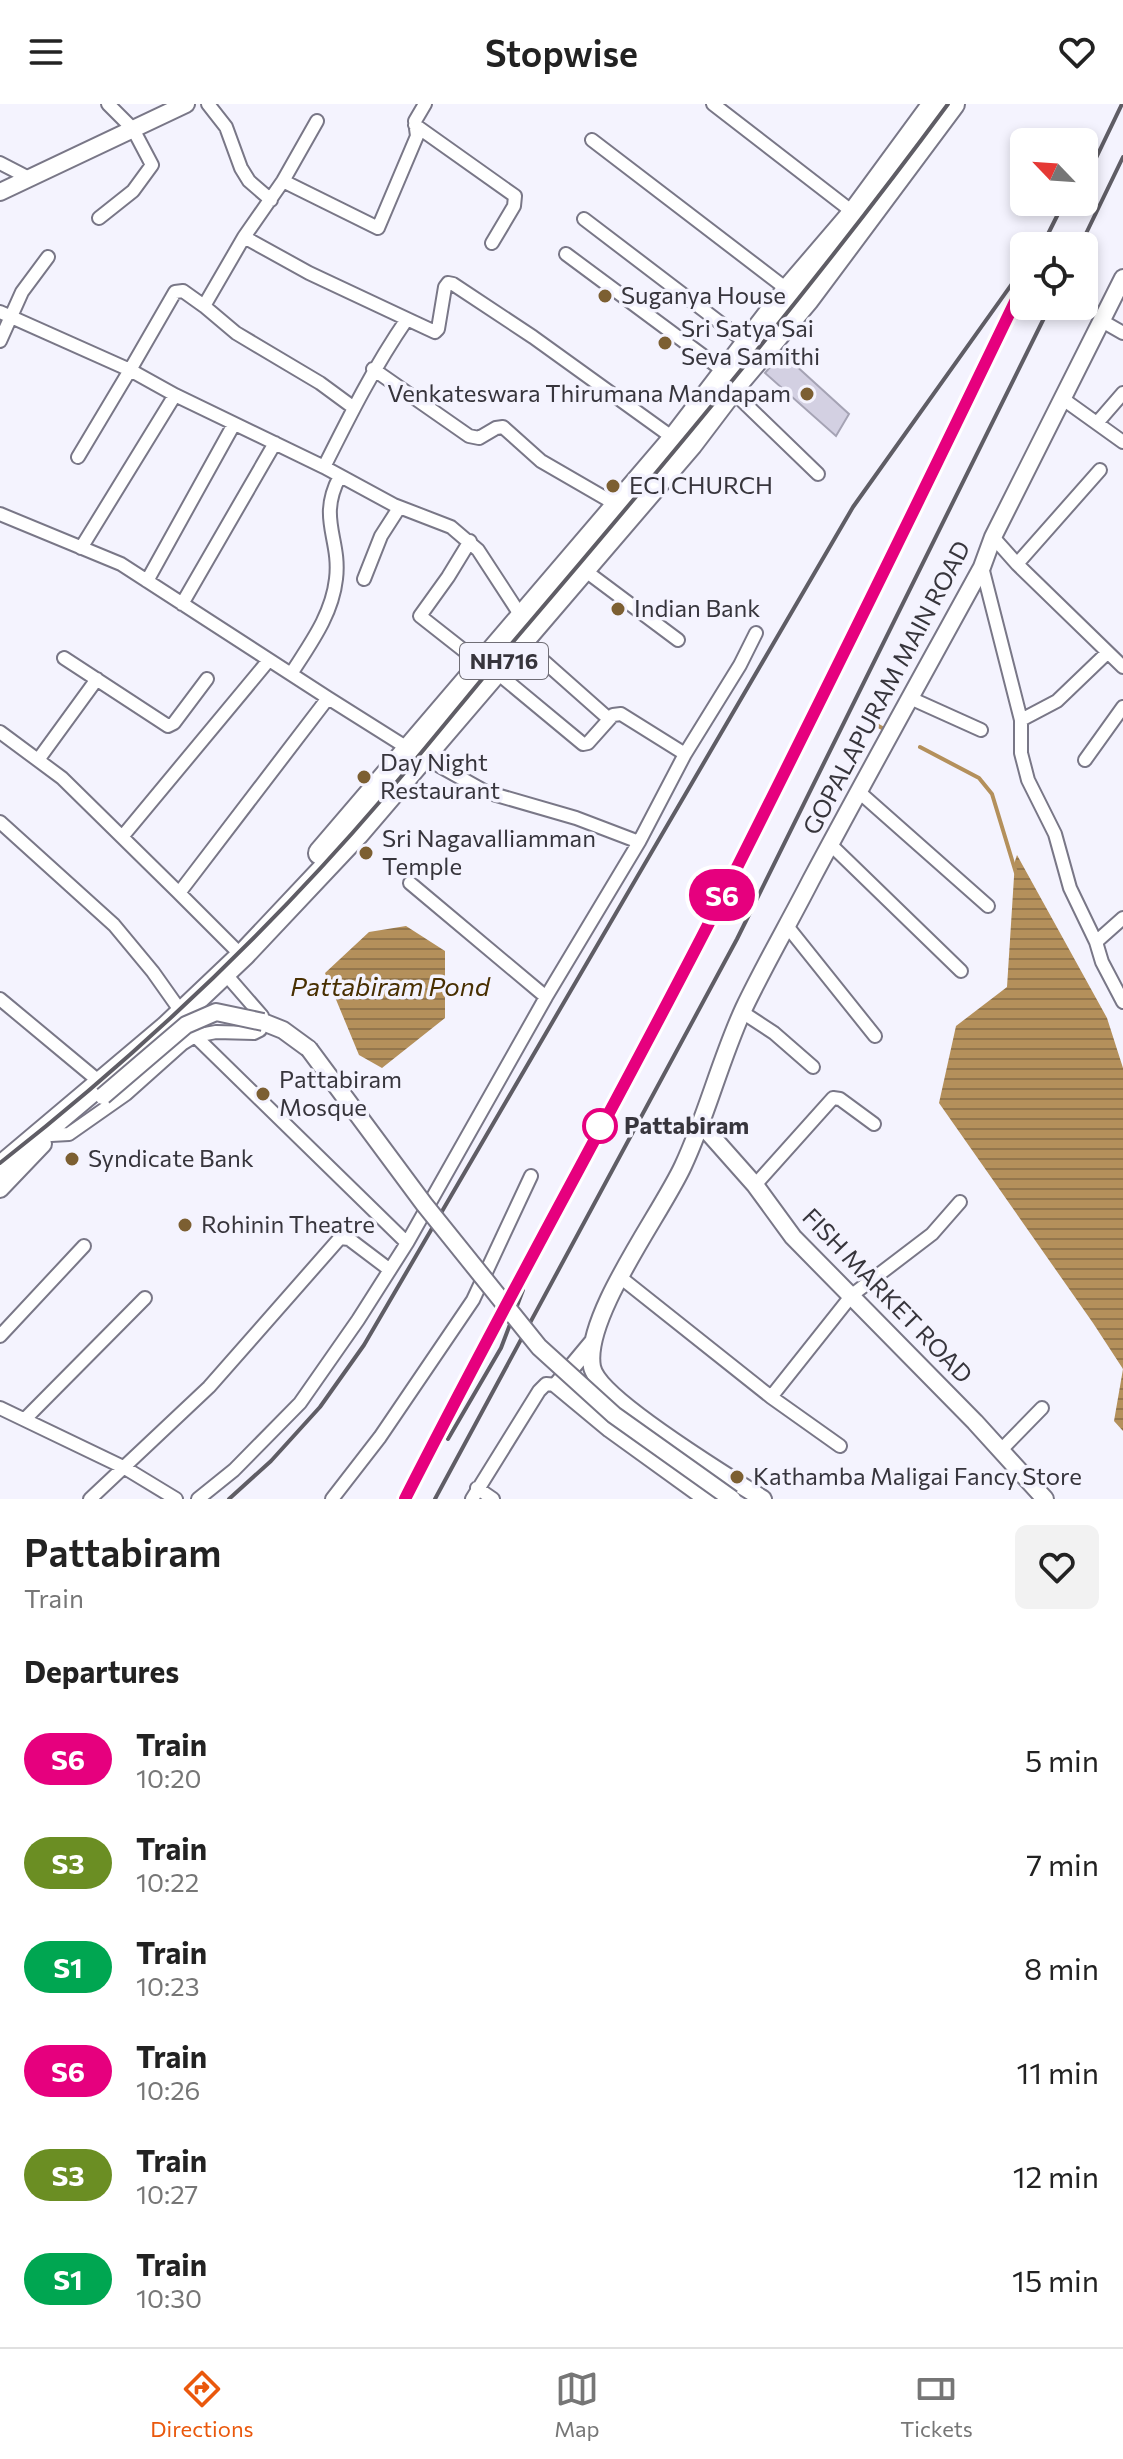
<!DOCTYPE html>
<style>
body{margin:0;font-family:Commissioner,sans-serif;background:#f2f2f2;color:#222;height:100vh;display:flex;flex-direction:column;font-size:30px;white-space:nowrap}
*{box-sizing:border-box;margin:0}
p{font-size:26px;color:#767676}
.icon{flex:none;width:44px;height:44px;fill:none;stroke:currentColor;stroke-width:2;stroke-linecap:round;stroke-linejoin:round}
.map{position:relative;height:1395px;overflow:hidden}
.sheet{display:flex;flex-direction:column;background:#fff;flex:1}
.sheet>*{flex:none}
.badge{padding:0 16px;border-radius:26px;font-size:28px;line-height:52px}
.needle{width:52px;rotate:295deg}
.buttons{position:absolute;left:1010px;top:24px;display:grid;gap:16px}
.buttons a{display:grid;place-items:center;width:88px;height:88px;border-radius:12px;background:#fff;box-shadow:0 4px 12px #0003;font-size:40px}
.map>.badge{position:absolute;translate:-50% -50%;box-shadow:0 0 0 4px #fff}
h2{padding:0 24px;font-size:30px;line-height:72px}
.round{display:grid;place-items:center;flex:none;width:84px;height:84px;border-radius:12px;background:#f2f2f2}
.summary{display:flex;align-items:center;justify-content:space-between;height:136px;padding:0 24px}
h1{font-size:38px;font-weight:600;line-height:60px}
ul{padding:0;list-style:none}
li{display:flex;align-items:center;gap:24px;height:104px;padding:0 24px}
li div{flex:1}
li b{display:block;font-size:30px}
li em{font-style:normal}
li .badge{min-width:88px;font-weight:700;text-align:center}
header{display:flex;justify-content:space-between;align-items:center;height:104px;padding:0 24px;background:#fff;font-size:36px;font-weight:600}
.tabs{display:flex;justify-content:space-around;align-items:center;height:112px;border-top:2px solid #e0e0e0;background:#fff;font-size:22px;color:#767676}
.tabs a{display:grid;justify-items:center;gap:4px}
.tabs .active{color:#ea580c}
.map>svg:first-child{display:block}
</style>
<header><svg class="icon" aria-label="menu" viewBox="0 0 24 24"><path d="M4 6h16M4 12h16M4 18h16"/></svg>Stopwise<svg class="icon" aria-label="heart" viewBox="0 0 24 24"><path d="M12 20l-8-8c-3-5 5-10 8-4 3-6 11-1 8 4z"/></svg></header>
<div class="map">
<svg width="1123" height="1395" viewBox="0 0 1123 1395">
<defs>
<pattern id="water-rules" width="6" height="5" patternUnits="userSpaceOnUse" patternTransform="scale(2)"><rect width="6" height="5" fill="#b4905b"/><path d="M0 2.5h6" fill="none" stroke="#93764c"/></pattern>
</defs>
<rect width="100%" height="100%" fill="#f4f3fe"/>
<path fill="url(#water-rules)" d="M1017,751L1107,914L1123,964V1327L1114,1317L1123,1265L1093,1219L939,999L956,922L1007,883L1015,757Z
M406,822L445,847V914L382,964L359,951L325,869L369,828Z"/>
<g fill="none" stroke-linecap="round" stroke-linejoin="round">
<path stroke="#b4905b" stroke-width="4" d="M869,617L884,625
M920,643L979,674L992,690L1016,769"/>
</g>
<path fill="#d3d0e2" stroke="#a5a3b4" stroke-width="2" d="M782,249L849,310L836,332L765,269Z"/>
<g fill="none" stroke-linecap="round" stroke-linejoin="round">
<defs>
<path id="street" d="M208,0L226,23L241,64L249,77L271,96
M713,0L854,109
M415,21L515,92L514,102L492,139
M592,36L788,186
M0,59L29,74
M283,77L378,124L417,32L415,17L425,0
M99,114L133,87L152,61L133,25L108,0
M584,115L748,240
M244,133L283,77L317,17
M566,150L725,268
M0,208L130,266L78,353
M407,215L435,228L438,225L445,183L448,179L453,180L533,233L676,336
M1102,217L1123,229
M0,237L22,188L48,153
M373,265L469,332L479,334L496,324L503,323L541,357L617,401
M731,286L818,370
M175,291L130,266L175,188L183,187L204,202
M1063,295L1123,338
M1097,319L1123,289
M324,363C350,311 374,263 407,215L309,169L244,133L204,202L236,229L320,279L354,304
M0,410L121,460L328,594L409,645L486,688L576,714L639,738
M993,433L1017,460L1123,563
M470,437L448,473L420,512L481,560
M81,444L175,291L324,363L394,401L451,423L478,446L521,512
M1017,460L1100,366
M982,463L1021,616V649L1028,676L1055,730L1070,784L1096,838L1102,858L1123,898
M583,465L678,536
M364,475L381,432L399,404
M147,477L234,320
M182,500L275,339
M521,537L609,615
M64,554L168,622L174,619L207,575
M495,567L583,640L588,639L613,611L621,610L685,650
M291,570C310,540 332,511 336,475C341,434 317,415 340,372
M910,594L981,626
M1021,616L1057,597L1107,549
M0,628L62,674L179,789L328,594
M38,656L97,575
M1085,656L1123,603
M858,687L988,802
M0,718L114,821L153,868L182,909
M122,733L269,556
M830,740L961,867
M410,779L546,893
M179,789L242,852
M787,822L875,932
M1096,838L1123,814
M0,895L101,979
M742,908L774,929L813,963
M195,932L407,1139
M51,1031L69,1030L126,990L182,940L195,932L216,928L254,929L260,926L262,912L222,866
M755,1081L833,994L840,995L874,1020
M620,1173L771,1293L840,1342
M0,1232L84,1142
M771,1293L852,1191L932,1130L960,1098
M0,1304L125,1364L176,1395
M25,1315L145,1194
M1001,1346L1042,1304
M477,1384L493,1395
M90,1395L209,1283L340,1134L349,1135L390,1166
M198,1395L234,1366L300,1299L358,1216L407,1139L546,893L639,738L685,650L740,561L756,529
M332,1395L380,1333L473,1196L531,1072
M472,1395L539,1287L546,1280L557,1281"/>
<path id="secondary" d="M0,88L186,0
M263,918L283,926L309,945
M700,1019L755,1081L793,1133L975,1318L1045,1395
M0,1085L43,1040
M592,1239L557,1281L610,1325L707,1395
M763,1395C731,1375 598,1294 592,1263C583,1213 661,1110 683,1062C707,1011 720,956 744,904C765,860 789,819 811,776C867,671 925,567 982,463L993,433L1123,174"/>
<path id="highway" d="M320,749L674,335L788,186L854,109L934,0
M0,1064L166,924L244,850L357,730L691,340L738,278L807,196L953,0"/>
</defs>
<use href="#street" stroke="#797787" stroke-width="16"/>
<use href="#secondary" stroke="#797787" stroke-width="20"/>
<use href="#highway" stroke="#797787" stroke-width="26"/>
<use href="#street" stroke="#fff" stroke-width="12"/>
<use href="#secondary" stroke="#fff" stroke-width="16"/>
<use href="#highway" stroke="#fff" stroke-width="22"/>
<path stroke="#5f5d65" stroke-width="4" d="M1084,79L1122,0
M1042,142L1064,98
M1080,142L1123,53
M0,1059C139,950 268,828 383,694C433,636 480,576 530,518C674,349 816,179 948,0
M448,1335L501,1244L523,1186
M229,1395L271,1357L320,1303L364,1241L853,403L1024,163
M405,1395L522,1168L707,821L922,391L1024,179
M435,1395L737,835L1050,202"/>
<defs>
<path id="secondary-bridge" d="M309,945L424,1100L539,1243L614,1311L732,1395
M103,992L186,921L216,908L263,918"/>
</defs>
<use href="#secondary-bridge" stroke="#797787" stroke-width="20" stroke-linecap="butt"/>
<use href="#secondary-bridge" stroke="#fff" stroke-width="16"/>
</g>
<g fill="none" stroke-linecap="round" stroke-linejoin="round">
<defs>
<path id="line" d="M405,1395C503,1201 610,1012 709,819C816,607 921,393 1024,179"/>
</defs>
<use href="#line" stroke="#fff" stroke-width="18"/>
<use href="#line" stroke="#e6007e" stroke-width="12"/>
</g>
<g fill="#7c5f32" stroke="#f4f3fe" stroke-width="3">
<circle cx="605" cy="192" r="8"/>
<circle cx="665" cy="239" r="8"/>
<circle cx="807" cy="290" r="8"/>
<circle cx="613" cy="382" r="8"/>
<circle cx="618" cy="505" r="8"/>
<circle cx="364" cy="673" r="8"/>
<circle cx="366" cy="749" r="8"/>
<circle cx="263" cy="990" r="8"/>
<circle cx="72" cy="1055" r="8"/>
<circle cx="185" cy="1121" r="8"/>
<circle cx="737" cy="1373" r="8"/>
</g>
<circle fill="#fff" stroke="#e6007e" stroke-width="4" cx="600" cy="1022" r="16"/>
<g text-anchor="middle" stroke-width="7" stroke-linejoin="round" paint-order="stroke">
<rect fill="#f4f3fe" stroke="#706e76" stroke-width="2" x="460" y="539" width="88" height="36" rx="6"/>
<g font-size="22" font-weight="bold" fill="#37353c">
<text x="504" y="565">NH716</text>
</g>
<g font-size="24" fill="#37353c" stroke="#f4f3fe" text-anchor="start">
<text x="621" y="200">Suganya House</text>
<text x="681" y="233">Sri Satya Sai<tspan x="681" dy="28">Seva Samithi</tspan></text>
<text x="791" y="298" text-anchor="end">Venkateswara Thirumana Mandapam</text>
<text x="629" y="390">ECI CHURCH</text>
<text x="634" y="513">Indian Bank</text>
<text x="380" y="667">Day Night<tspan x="380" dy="28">Restaurant</tspan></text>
<text x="382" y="743">Sri Nagavalliamman<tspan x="382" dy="28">Temple</tspan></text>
<text x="279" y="984">Pattabiram<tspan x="279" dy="28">Mosque</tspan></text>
<text x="88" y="1063">Syndicate Bank</text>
<text x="201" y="1129">Rohinin Theatre</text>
<text x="753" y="1381">Kathamba Maligai Fancy Store</text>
</g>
<g font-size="24" fill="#37353c" stroke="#f4f3fe">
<text transform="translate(887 584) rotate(-62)" y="8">GOPALAPURAM MAIN ROAD</text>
<text transform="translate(887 1192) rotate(46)" y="8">FISH MARKET ROAD</text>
</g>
<g font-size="24" font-weight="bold" fill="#37353c" stroke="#f4f3fe" text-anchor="start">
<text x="624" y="1030">Pattabiram</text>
</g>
<g font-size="26" font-style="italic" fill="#482f01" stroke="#f4f3fe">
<text x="390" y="892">Pattabiram Pond</text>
</g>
</g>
</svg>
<div class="buttons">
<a><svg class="needle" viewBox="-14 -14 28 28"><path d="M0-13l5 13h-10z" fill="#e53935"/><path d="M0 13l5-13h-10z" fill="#767676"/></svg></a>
<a><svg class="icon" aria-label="locate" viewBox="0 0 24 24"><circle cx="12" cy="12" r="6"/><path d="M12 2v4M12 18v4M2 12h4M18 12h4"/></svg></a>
</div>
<b class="badge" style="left:722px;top:791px;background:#e6007e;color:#fff">S6</b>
</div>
<section class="sheet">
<div class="summary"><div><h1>Pattabiram</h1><p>Train</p></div><a class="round"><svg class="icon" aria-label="heart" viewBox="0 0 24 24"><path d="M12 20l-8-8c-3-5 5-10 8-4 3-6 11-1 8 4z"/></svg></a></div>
<h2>Departures</h2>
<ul>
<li><span class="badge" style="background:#e6007e;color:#fff">S6</span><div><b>Train</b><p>10:20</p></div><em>5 min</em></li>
<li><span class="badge" style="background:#6b8e23;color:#fff">S3</span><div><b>Train</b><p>10:22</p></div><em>7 min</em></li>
<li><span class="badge" style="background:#00a651;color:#fff">S1</span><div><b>Train</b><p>10:23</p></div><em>8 min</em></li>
<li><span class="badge" style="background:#e6007e;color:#fff">S6</span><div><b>Train</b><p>10:26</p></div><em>11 min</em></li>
<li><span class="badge" style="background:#6b8e23;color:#fff">S3</span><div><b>Train</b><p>10:27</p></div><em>12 min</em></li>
<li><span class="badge" style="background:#00a651;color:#fff">S1</span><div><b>Train</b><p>10:30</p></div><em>15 min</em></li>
</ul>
</section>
<nav class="tabs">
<a class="active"><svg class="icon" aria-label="directions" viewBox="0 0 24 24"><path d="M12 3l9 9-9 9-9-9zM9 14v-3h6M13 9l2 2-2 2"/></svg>Directions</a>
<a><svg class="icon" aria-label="map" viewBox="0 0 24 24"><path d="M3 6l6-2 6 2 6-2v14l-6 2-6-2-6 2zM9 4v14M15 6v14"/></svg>Map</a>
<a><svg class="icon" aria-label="tickets" viewBox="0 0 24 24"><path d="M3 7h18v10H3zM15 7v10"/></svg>Tickets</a>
</nav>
